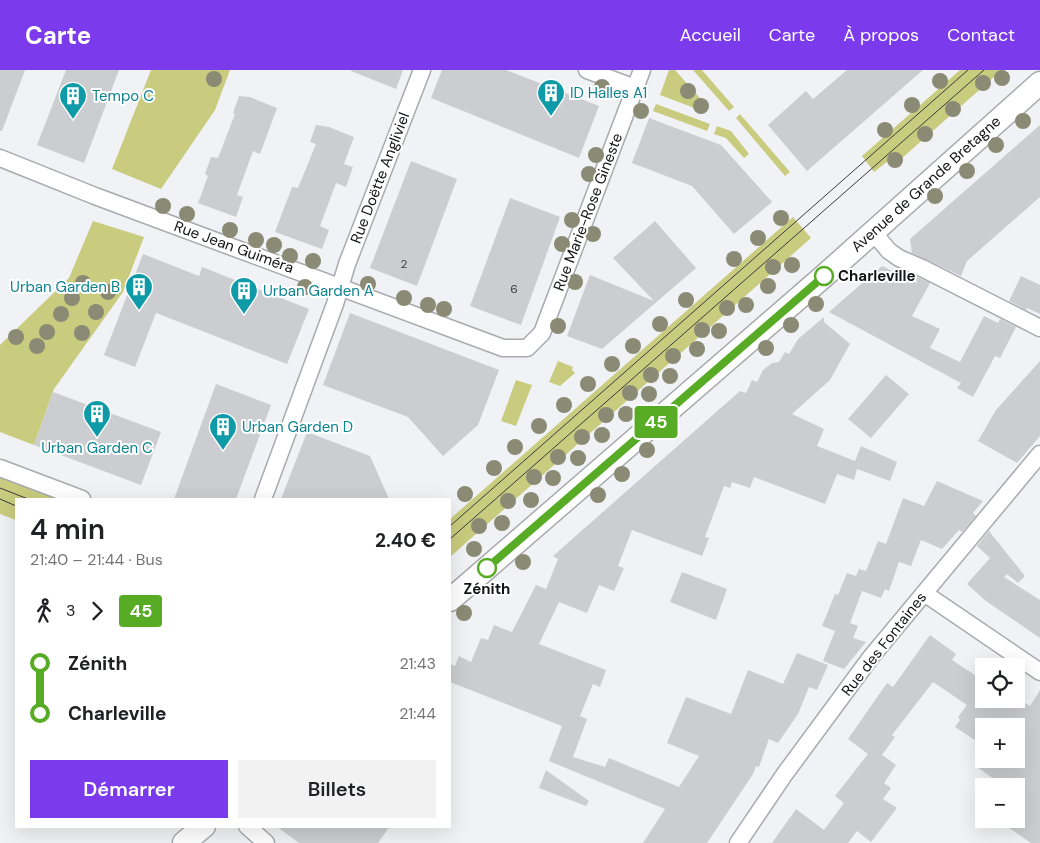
<!DOCTYPE html>
<html lang="fr">
<meta charset="utf-8">
<style>
body{margin:0;font-family:"DM Sans",sans-serif;background:#f2f2f2;color:#202124;height:100vh;display:flex;flex-direction:column;font-size:19px;white-space:nowrap}
*{box-sizing:border-box;margin:0}
p{font-size:16px;color:#757577}
.icon{flex:none;width:28px;height:28px;fill:none;stroke:currentColor;stroke-width:2;stroke-linecap:round;stroke-linejoin:round}
.map{position:relative;flex:1;overflow:hidden}
.drawer{position:absolute;left:15px;top:428px;width:436px;height:330px;display:flex;flex-direction:column;background:#fff;border-radius:0px;box-shadow:0 5px 20px #0002}
.drawer>*{flex:none}
.badge{padding:0 10px;border-radius:4px;font-size:18px;line-height:32px}
.tools{position:absolute;left:975px;top:588px;display:grid;gap:10px}
.tools a{display:grid;place-items:center;width:50px;height:50px;border-radius:0px;background:#fff;box-shadow:0 5px 20px #0002;font-size:25px}
.map>.badge{position:absolute;translate:-50% -50%;box-shadow:0 0 0 2px #fff}
.legs{display:flex;align-items:center;gap:8px;height:55px;padding:0 15px;font-size:16px}
.legs p{margin-inline-start:auto}
.headline{display:flex;align-items:center;justify-content:space-between;height:85px;padding:0 15px}
h1{font-size:28px;font-weight:600;line-height:38px}
.cta{display:flex;gap:10px;margin-top:auto;padding:10px 15px}
.cta a{flex:1;height:58px;border-radius:0px;background:#7c3aed;color:#fff;font-size:20px;font-weight:600;line-height:58px;text-align:center}
.cta a+a{background:#f2f2f2;color:#202124}
ul{padding:0 15px;list-style:none}
li{display:flex;align-items:center;gap:18px;height:50px;font-size:19px}
li i{display:grid;place-items:center;width:8px;height:100%;margin:0 6px;background:currentColor}
li i::after{content:'';width:12px;height:12px;margin:-6px;border:4px solid;border-radius:50%;background:#fff}
li p{margin-inline-start:auto}
li:first-child i{background:linear-gradient(#0000 50%,currentColor 0)}
li:last-child i{background:linear-gradient(currentColor 50%,#0000 0)}
header{display:flex;align-items:center;gap:30px;box-sizing:border-box;height:70px;padding:0 25px;background:#7c3aed;color:#fff}
header strong{font-size:24px}
nav{display:flex;gap:28px;margin-inline-start:auto;font-size:18px}
.map>svg:first-child{display:block}
</style>
<header>
<strong>Carte</strong>
<nav><a>Accueil</a><a>Carte</a><a>À propos</a><a>Contact</a></nav>
</header>
<div class="map">
<svg width="1040" height="773" viewBox="0 0 1040 773">
<rect width="100%" height="100%" fill="#f1f2f5"/>
<path fill="#c9cc7e" d="M151,0H230L215,40L161,119L112,99Z
M669,0H675L707,36L705,42L660,25Z
M693,0H702L734,37L729,41Z
M960,0H1002L893,96L888,91L874,102L862,86Z
M656,34L710,54L707,61L653,41Z
M740,44L790,102L785,106L736,48Z
M717,56L731,61L749,84L744,88L726,68L714,64Z
M793,147L811,168L450,487V449Z
M93,151L144,167L123,222L54,319L34,375L0,362V275L69,208Z
M558,291L573,297L572,300L575,303L560,316L549,312Z
M516,310L532,315L516,356L501,351Z
M0,404L66,429H16V450L0,444Z"/>
<path fill="#cccdd1" d="M0,0H25L2,61H0Z
M66,0H119L84,93L37,75Z
M351,0H403L396,19L351,1Z
M442,0H506L599,36L579,88L431,28Z
M847,0H923L807,101L768,55L806,21L813,29Z
M239,26L250,27L277,38L260,84L253,81L237,125L243,127L236,147L198,133L208,106L205,104L211,87L218,88L235,44L233,43Z
M649,48L721,75L772,132L734,164L692,116L632,93Z
M316,55L329,57L354,67L344,94L353,97L346,117L336,113L320,156L329,160L322,179L275,162L292,117L298,118L316,74L310,72Z
M1040,55V127L967,191L961,206L912,183L910,169Z
M411,91L457,109L417,216L370,198Z
M510,128L560,147L521,255L470,236Z
M655,151L696,198L602,279L567,266L590,205L654,231L613,188Z
M143,184L199,206L202,197L309,239L287,294L156,243L135,297L104,285Z
M882,196L917,213L916,206L930,213L912,246L940,259L930,278L960,292L984,246L998,253L1000,249L1016,257L1000,288L995,286L973,327L957,318L961,313L829,242Z
M1021,206L1040,215V244L1027,238L1026,240L1009,231Z
M350,243L499,300L478,355L443,386L408,347L323,315Z
M824,247V252L850,274L830,310L792,344L824,359L817,376L855,391L861,376L897,392L890,411L857,399L854,410L837,404L825,434L754,407L750,418L732,412L730,418L724,416L705,467L709,468L702,486L632,460L618,496L624,498L614,521L599,515L587,543L559,532L539,574L606,600L600,617L593,614L580,646L587,649L573,687L605,697L609,688L679,717L699,686L667,673L686,627L731,644L748,600L783,614L797,583L828,595L817,620L809,617L798,644L778,673L769,669L759,697L756,696L753,704L707,773H643L665,739L549,691L562,656L450,612V594L455,596L459,586L471,592L481,568L488,570L494,555L512,562L536,515L546,519L558,489L553,486L740,321L746,323L752,310L757,312L763,300L772,293L779,292L785,282L789,284L798,269Z
M1040,291V366L1017,393L978,371L996,340Z
M886,305L909,324L871,368L848,349Z
M216,314L271,335L236,429H174Z
M53,322L161,362L141,415L34,375Z
M307,362L370,386L389,429H281Z
M937,411L983,431L973,443L976,446L962,462L959,460L942,479L921,470L911,496L899,492L889,521L885,519L881,528L862,521L850,553L858,556L853,568L866,572L844,599L823,591L835,561L822,556L835,524L838,525L847,503L856,506L859,499L866,501L878,471L886,474L903,428L924,436Z
M989,461L1025,506L1018,513L1007,504L1004,507L1040,530V568L986,531L967,514L990,488L977,476Z
M682,502L727,519L716,550L670,532Z
M930,565L956,584L952,590L984,611V629H1019L1030,636L1040,620V773H1031L996,749H1016V716H1004L977,697L984,687V689H1016V656H984V676L955,657L960,650L958,647L967,635L933,612L892,665L895,667L882,685L896,695L884,713L891,718L883,729L897,738L871,772L857,761L848,773H772L796,739L824,760L844,733L835,726L868,684L848,669L887,613L893,617Z
M546,700L589,731L586,736L539,718Z
M276,756H390L378,773H299Z"/>
<g fill="none" stroke-linecap="round" stroke-linejoin="round">
<defs>
<path id="street" d="M587,0L635,18
M0,88L95,126L503,278H527L542,263L642,0
M873,162L889,181L899,188L922,198L1040,258
M0,398L82,429
M263,429L335,234L347,194L422,0
M924,523L1040,602
M247,756L266,773
M738,773L784,705L871,587L1040,384"/>
<path id="secondary" d="M450,530L824,206L1040,13
M184,773L204,756"/>
</defs>
<use href="#street" stroke="#a9aaad" stroke-width="19"/>
<use href="#secondary" stroke="#a9aaad" stroke-width="25"/>
<use href="#street" stroke="#fff" stroke-width="16"/>
<use href="#secondary" stroke="#fff" stroke-width="22"/>
<path stroke="#3a3b3d" stroke-width="1" d="M0,418L28,429
M0,429L16,436
M450,456L968,0
M450,469L984,0"/>
</g>
<g fill="#8a8a75">
<circle cx="1002" cy="8" r="8"/>
<circle cx="214" cy="9" r="8"/>
<circle cx="940" cy="11" r="8"/>
<circle cx="983" cy="13" r="8"/>
<circle cx="602" cy="17" r="8"/>
<circle cx="688" cy="21" r="8"/>
<circle cx="912" cy="35" r="8"/>
<circle cx="701" cy="36" r="8"/>
<circle cx="953" cy="39" r="8"/>
<circle cx="641" cy="41" r="8"/>
<circle cx="1023" cy="51" r="8"/>
<circle cx="885" cy="60" r="8"/>
<circle cx="925" cy="64" r="8"/>
<circle cx="996" cy="75" r="8"/>
<circle cx="596" cy="85" r="8"/>
<circle cx="895" cy="90" r="8"/>
<circle cx="967" cy="101" r="8"/>
<circle cx="589" cy="104" r="8"/>
<circle cx="935" cy="126" r="8"/>
<circle cx="163" cy="136" r="8"/>
<circle cx="187" cy="144" r="8"/>
<circle cx="781" cy="148" r="8"/>
<circle cx="572" cy="150" r="8"/>
<circle cx="230" cy="160" r="8"/>
<circle cx="593" cy="164" r="8"/>
<circle cx="758" cy="168" r="8"/>
<circle cx="256" cy="170" r="8"/>
<circle cx="562" cy="174" r="8"/>
<circle cx="274" cy="175" r="8"/>
<circle cx="290" cy="186" r="8"/>
<circle cx="734" cy="189" r="8"/>
<circle cx="313" cy="191" r="8"/>
<circle cx="792" cy="195" r="8"/>
<circle cx="773" cy="197" r="8"/>
<circle cx="575" cy="212" r="8"/>
<circle cx="83" cy="213" r="8"/>
<circle cx="368" cy="214" r="8"/>
<circle cx="768" cy="216" r="8"/>
<circle cx="305" cy="217" r="8"/>
<circle cx="108" cy="222" r="8"/>
<circle cx="72" cy="228" r="8"/>
<circle cx="404" cy="228" r="8"/>
<circle cx="686" cy="230" r="8"/>
<circle cx="816" cy="234" r="8"/>
<circle cx="428" cy="235" r="8"/>
<circle cx="746" cy="235" r="8"/>
<circle cx="727" cy="238" r="8"/>
<circle cx="444" cy="239" r="8"/>
<circle cx="96" cy="242" r="8"/>
<circle cx="61" cy="244" r="8"/>
<circle cx="660" cy="254" r="8"/>
<circle cx="791" cy="255" r="8"/>
<circle cx="558" cy="256" r="8"/>
<circle cx="702" cy="260" r="8"/>
<circle cx="719" cy="261" r="8"/>
<circle cx="47" cy="262" r="8"/>
<circle cx="82" cy="263" r="8"/>
<circle cx="16" cy="267" r="8"/>
<circle cx="37" cy="276" r="8"/>
<circle cx="633" cy="276" r="8"/>
<circle cx="766" cy="278" r="8"/>
<circle cx="697" cy="279" r="8"/>
<circle cx="673" cy="286" r="8"/>
<circle cx="612" cy="294" r="8"/>
<circle cx="651" cy="305" r="8"/>
<circle cx="670" cy="306" r="8"/>
<circle cx="588" cy="314" r="8"/>
<circle cx="630" cy="323" r="8"/>
<circle cx="649" cy="324" r="8"/>
<circle cx="564" cy="335" r="8"/>
<circle cx="626" cy="344" r="8"/>
<circle cx="606" cy="345" r="8"/>
<circle cx="539" cy="356" r="8"/>
<circle cx="602" cy="365" r="8"/>
<circle cx="582" cy="367" r="8"/>
<circle cx="515" cy="377" r="8"/>
<circle cx="647" cy="380" r="8"/>
<circle cx="558" cy="387" r="8"/>
<circle cx="578" cy="388" r="8"/>
<circle cx="494" cy="398" r="8"/>
<circle cx="622" cy="404" r="8"/>
<circle cx="534" cy="407" r="8"/>
<circle cx="553" cy="408" r="8"/>
<circle cx="465" cy="424" r="8"/>
<circle cx="598" cy="425" r="8"/>
<circle cx="531" cy="430" r="8"/>
<circle cx="508" cy="431" r="8"/>
<circle cx="502" cy="453" r="8"/>
<circle cx="479" cy="456" r="8"/>
<circle cx="474" cy="479" r="8"/>
<circle cx="523" cy="492" r="8"/>
<circle cx="464" cy="543" r="8"/>
</g>
<g fill="none" stroke-linecap="round" stroke-linejoin="round">
<defs>
<path id="line-1" d="M487,498L824,206"/>
</defs>
<use href="#line-1" stroke="#fff" stroke-width="11"/>
<use href="#line-1" stroke="#58ac25" stroke-width="8"/>
</g>
<defs>
<symbol id="building-pin" viewBox="-11 -11 22 30"><path d="M0 17L-7.5 6A9.5 9.5 0 1 1 7.5 6Z" fill="#0f9aa8" stroke="#fff"/><path d="M-4-6H4V6H1V3H-1V6H-4ZM-2.5-4.3h1.7v1.8h-1.7ZM.8-4.3h1.7v1.8H.8ZM-2.5-1h1.7V.8h-1.7ZM.8-1h1.7V.8H.8Z" fill="#fff"/></symbol>
</defs>
<g fill-rule="evenodd">
<use href="#building-pin" x="535" y="7" width="32" height="43"/>
<use href="#building-pin" x="57" y="10" width="32" height="43"/>
<use href="#building-pin" x="123" y="201" width="32" height="43"/>
<use href="#building-pin" x="228" y="205" width="32" height="43"/>
<use href="#building-pin" x="81" y="328" width="32" height="43"/>
<use href="#building-pin" x="207" y="341" width="32" height="43"/>
</g>
<g fill="#fff" stroke="#58ac25" stroke-width="2.5">
<circle cx="824" cy="206" r="9"/>
<circle cx="487" cy="498" r="9"/>
</g>
<g text-anchor="middle" stroke-width="4" stroke-linejoin="round" paint-order="stroke">
<g font-size="12" fill="#414244">
<text x="404" y="198">2</text>
<text x="514" y="223">6</text>
</g>
<g font-size="15" fill="#0d838f" stroke="#fff" text-anchor="start">
<text x="570" y="28">ID Halles A1</text>
<text x="92" y="31">Tempo C</text>
<text x="120" y="222" text-anchor="end">Urban Garden B</text>
<text x="263" y="226">Urban Garden A</text>
<text x="242" y="362">Urban Garden D</text>
<text x="97" y="383" text-anchor="middle">Urban Garden C</text>
</g>
<g font-size="15" fill="#131415" stroke="#fff">
<text transform="translate(380 108) rotate(-69)" y="5">Rue Doëtte Angliviel</text>
<text transform="translate(926 114) rotate(-42)" y="5">Avenue de Grande Bretagne</text>
<text transform="translate(588 142) rotate(-69)" y="5">Rue Marie-Rose Gineste</text>
<text transform="translate(234 177) rotate(20)" y="5">Rue Jean Guiméra</text>
<text transform="translate(884 574) rotate(-52)" y="5">Rue des Fontaines</text>
</g>
<g font-size="15" font-weight="bold" fill="#131415" stroke="#fff" text-anchor="start">
<text x="838" y="211">Charleville</text>
<text x="487" y="524" text-anchor="middle">Zénith</text>
</g>
</g>
</svg>
<div class="tools">
<a><svg class="icon" aria-label="locate" viewBox="0 0 24 24"><circle cx="12" cy="12" r="6"/><path d="M12 2v4M12 18v4M2 12h4M18 12h4"/></svg></a>
<a>+</a>
<a>−</a>
</div>
<b class="badge" style="left:656px;top:352px;background:#58ac25;color:#fff">45</b>
<section class="drawer">
<div class="headline"><div><h1>4 min</h1><p>21:40 – 21:44 · Bus</p></div><b>2.40 €</b></div>
<div class="legs"><svg class="icon" aria-label="walk" viewBox="0 0 24 24"><circle cx="13" cy="4" r="2"/><path d="M13 8l-2 6 4 7M11 14l-3 7M7 12l3-4h3l4 4"/></svg>3<svg class="icon" aria-label="forward" viewBox="0 0 24 24"><path d="M9 5l7 7-7 7"/></svg><b class="badge" style="background:#58ac25;color:#fff">45</b></div>
<ul>
<li><i style="color:#58ac25"></i><b>Zénith</b><p>21:43</p></li>
<li><i style="color:#58ac25"></i><b>Charleville</b><p>21:44</p></li>
</ul>
<div class="cta"><a>Démarrer</a><a>Billets</a></div>
</section>
</div>
